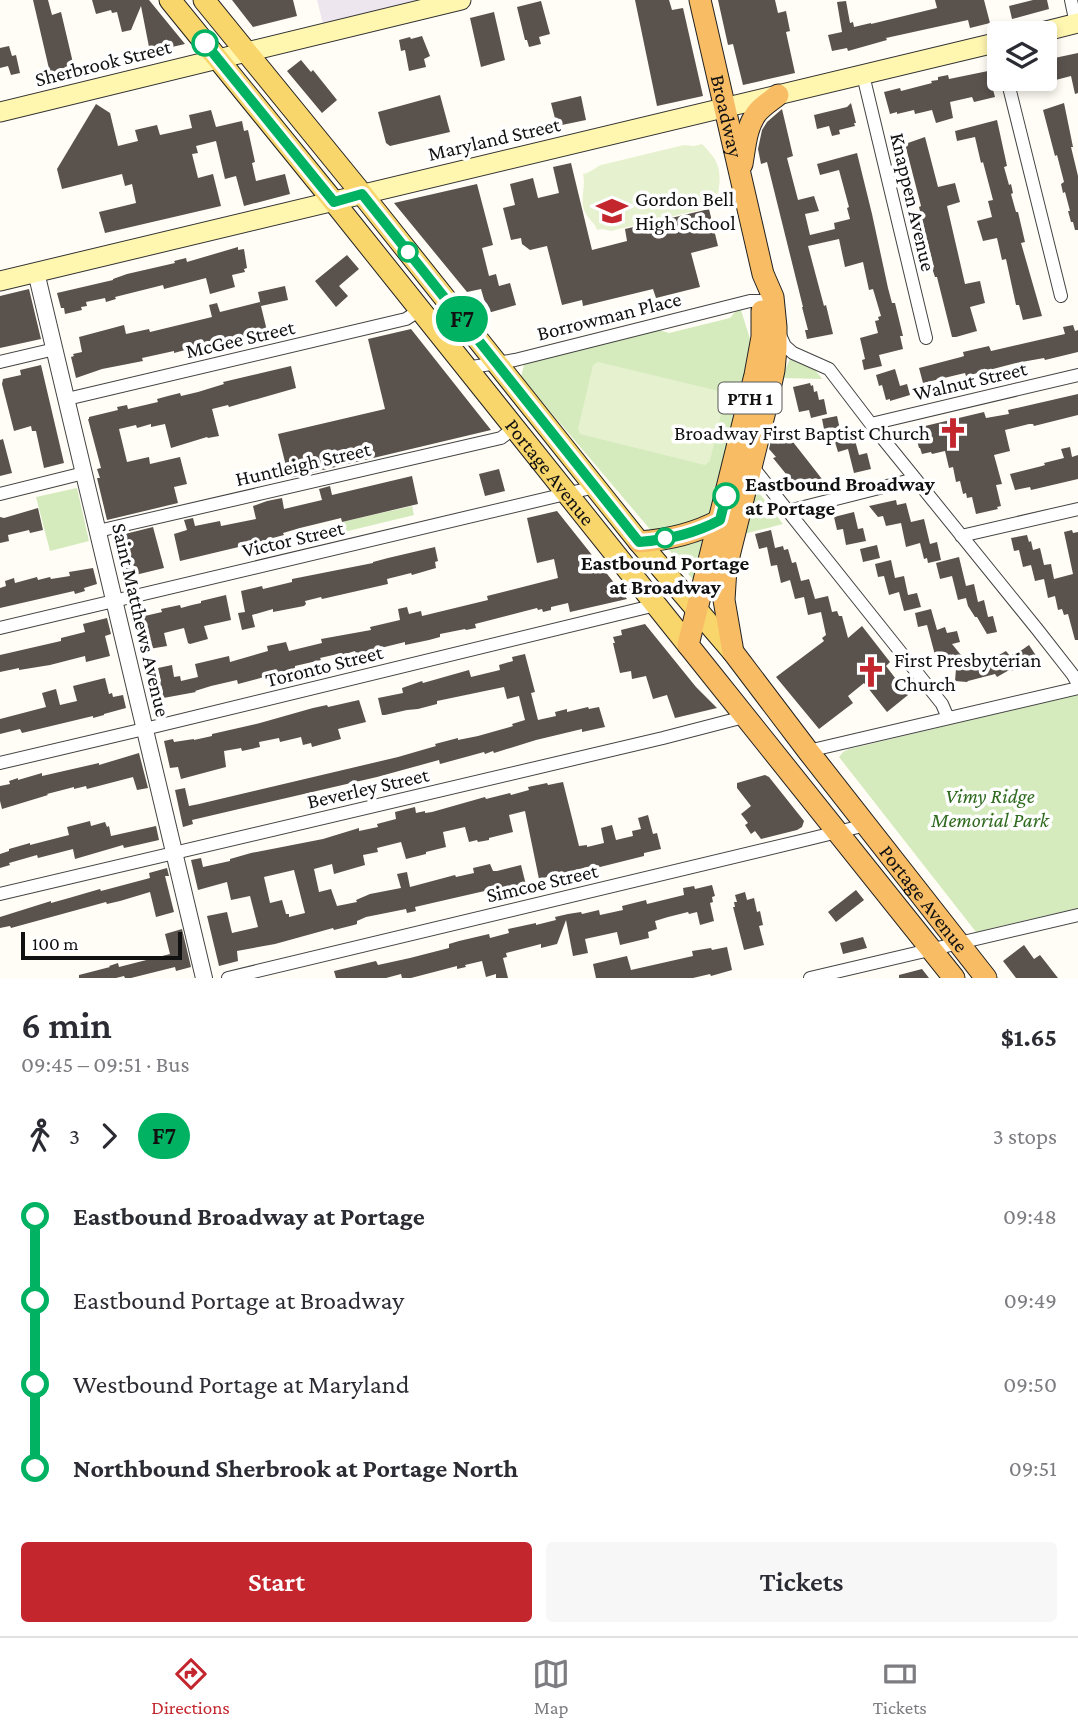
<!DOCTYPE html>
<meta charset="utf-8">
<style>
body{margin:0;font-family:"Crimson Pro",serif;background:#f7f7f7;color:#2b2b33;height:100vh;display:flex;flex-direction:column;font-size:26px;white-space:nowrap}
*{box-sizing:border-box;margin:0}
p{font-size:23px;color:#7c7c81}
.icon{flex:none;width:38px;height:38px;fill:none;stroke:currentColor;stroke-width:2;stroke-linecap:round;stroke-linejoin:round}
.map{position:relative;height:978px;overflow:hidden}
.panel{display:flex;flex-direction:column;background:#fff;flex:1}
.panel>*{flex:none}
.badge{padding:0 14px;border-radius:23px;font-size:24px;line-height:46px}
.buttons{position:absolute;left:987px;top:21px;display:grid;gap:14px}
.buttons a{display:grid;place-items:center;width:70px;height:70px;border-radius:7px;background:#fff;box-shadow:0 4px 10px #0003;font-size:35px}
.scale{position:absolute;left:21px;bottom:18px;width:161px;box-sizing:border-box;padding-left:7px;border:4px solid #111;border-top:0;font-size:19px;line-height:24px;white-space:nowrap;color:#111;-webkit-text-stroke:5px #fff;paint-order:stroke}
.map>.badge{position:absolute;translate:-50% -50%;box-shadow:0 0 0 4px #fff}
.legs{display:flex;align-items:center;gap:10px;height:77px;padding:0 21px;font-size:23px}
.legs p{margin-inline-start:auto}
.summary{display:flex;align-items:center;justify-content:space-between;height:119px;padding:0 21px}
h1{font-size:38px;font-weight:600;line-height:52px}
.action{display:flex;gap:14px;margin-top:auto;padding:14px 21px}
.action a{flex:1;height:80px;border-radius:7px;background:#c4262e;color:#fff;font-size:28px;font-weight:600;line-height:80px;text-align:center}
.action a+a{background:#f7f7f7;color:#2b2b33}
ul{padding:0 21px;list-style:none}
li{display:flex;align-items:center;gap:24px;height:84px;font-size:26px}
li i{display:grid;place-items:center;width:10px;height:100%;margin:0 9px;background:currentColor}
li i::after{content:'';width:18px;height:18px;margin:-9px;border:5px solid;border-radius:50%;background:#fff}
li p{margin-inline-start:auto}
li:first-child i{background:linear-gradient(#0000 50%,currentColor 0)}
li:last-child i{background:linear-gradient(currentColor 50%,#0000 0)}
.tab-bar{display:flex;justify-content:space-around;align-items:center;height:98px;border-top:2px solid #e1e1e2;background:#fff;font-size:19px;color:#7c7c81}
.tab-bar a{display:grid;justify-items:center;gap:4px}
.tab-bar .current{color:#c4262e}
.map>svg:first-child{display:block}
</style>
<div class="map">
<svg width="1078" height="978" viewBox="0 0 1078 978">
<rect width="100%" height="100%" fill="#fffdf5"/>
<path fill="#eee6ef" d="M317,0H419L422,9L325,32Z"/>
<path fill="#d5ebbd" d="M741,310L750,339L747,361L725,455L707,521L654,534L521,377L524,365L584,342L659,330L669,333L730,318L735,312Z
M793,353L812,366L822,379L781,378Z
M77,488L89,541L50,551L36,497Z
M760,494L783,524L744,534L754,495Z
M412,506L414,515L344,532L342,522Z
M707,530L693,580L666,546Z
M1078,694V908L976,932L839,757L843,752L849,749Z"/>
<path fill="#e6f2cf" d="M702,144C705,147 708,150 710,153C723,167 720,183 717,199L703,209L611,231L602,229L597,230C595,222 587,219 584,210C580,198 586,186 583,174C590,173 594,168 601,165L684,145L694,146Z
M598,362L723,392L725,397L710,461L705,465L580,434L578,429L593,365Z"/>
<path fill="#5a524d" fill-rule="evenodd" d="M33,0H48L52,15L61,12L73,63L70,68L50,73Z
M92,0H149L185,44L150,52L141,6L131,30L122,32L117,12L112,13L111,10L96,14Z
M232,0H293L297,16L253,27Z
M635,0H669L672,10L683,8L703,96L657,106Z
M718,0H775L778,13L786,11L790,31L786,32L795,73L743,85L733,44L728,45Z
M935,0H984L990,23L970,28L968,20L886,38L887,40L848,51L847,48L832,51L828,35L842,32L837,2L846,1L850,23L853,22L854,27L871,23V24L937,8Z
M1033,0H1047L1049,9L1012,19L1009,6Z
M541,1L550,34L539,37L541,44L529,47L527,40H525L517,7Z
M494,12L505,60L481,67L470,18Z
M422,36L430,56L424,59L426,67L409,71L405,50L401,51L399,40L410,37L411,39Z
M9,46L12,56L16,55L20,73L11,75L8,66L0,68V48Z
M1078,53V93L1075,94L1071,76L1048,82L1047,78H1045V60Z
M301,60L311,72L313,70L337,100L322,113L287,71Z
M988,71L995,97L974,102L972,97L950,102L953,118L936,123L932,110L915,114L914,110L897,114V112L890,114L884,92L900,88L901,91L932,83L931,81L938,80V77L948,75L949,79Z
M440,95L450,132L390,146L386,143L378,112Z
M581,96L586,120L557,126L551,103Z
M851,103L856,123H854L855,126L839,130L840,134L832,136L829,126L817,129L814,115L847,107Z
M1064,103L1073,147H1071L1078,176V230H1075L1073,222H1071L1068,211H1070L1065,192L1063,193L1061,184L1064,182L1057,155L1055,156L1043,110Z
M96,104L110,113L118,146L138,141L135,130L157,125L160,135L192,128L189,115L211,110L216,127L242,121L244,131L248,130L255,162L252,163L256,181L285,174L290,194L244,206L236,176L225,179L216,141L196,146L198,153L192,154L198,178L213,174L221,206L105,233L99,212L136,203L132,184L125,186L122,174L62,189L57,169Z
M782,109L793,156L787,158L798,200L814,196L819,211L805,214L810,235L835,229L834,223L850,219L847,208L849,207L839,170L820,175L817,164L857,153L872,214L888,288L892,303H895L903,336H900L903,349L879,355L882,366L864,370L862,360L865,359L860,338L878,333L875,321L879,320L878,317L881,316L873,289L869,290L863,262L845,267L839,239L808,246L824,306L826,305L833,334L807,339L805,330H808L802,307H803L767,162L761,164L758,149L762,130L767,122Z
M997,120L1007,166L1004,167L1009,185L1011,184L1013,193L1011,194L1016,212H1018L1025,242L1021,243L1042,316L1023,320L1019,305H1016L1006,259L1002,260L997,238L983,241L977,221L992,217L988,201L993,200L983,162L981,163L975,137L957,141L955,131Z
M925,137L938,187L955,183L960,202L947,206L965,284L980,281L985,303L970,307L977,331L956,337H952L937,277H935L932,268L934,267L919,207L921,206L905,144Z
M571,163L592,250L627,241L625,229L709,209L718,246L691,253L700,287L656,298L653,289L583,306L582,300L562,305L547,246L530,250L522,244L521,238L511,240L503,208L515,205L510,184L533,178L538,198L559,193L553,167Z
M477,184L493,245L482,248L489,276L496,274L499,286L510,283L516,305L488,313L481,289L467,292L394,203Z
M238,247V250L244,249L247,268L244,269L245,272L232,275L235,287L210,294L206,278L164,289L163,285L115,297L116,299L106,302L105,298L86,302L87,306L81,307L82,310L65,314L64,308H61L57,293L113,280V279L127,274L175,263L174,261L186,258L187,262Z
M347,255L359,269L339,286L348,296L336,307L315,281Z
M285,286L288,300L261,306L258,292Z
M29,289L41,339L0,348V296Z
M260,302L268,335L241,341L240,335L223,339L196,345V347L174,353V351L142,358L143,361L102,369L76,378L71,357L74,356L73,354L82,352L79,337L124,325L126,334L149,329L150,332L212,317L209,305L217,303L220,312Z
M1073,325L1075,331L1078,330V352L1045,360L1044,358L1016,363L966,376L965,373L923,383L919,368L961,357L964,356L963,352L989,346L991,351L1065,334L1063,327Z
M411,329L491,430L289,478L278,434L385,409L368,339Z
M41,365L64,463L44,468L36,431H32L31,426L14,431L2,384L3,379L21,375L20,370Z
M291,366L296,388L229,407L228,405L212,409L219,436L208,438L207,437L171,448L165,424L151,427V424L137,428L136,425L119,429L127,462L149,457L150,464L180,457L187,484L174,487L178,503L107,520L97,478H100L97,469L101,468L88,419H89V417L118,410L117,407L127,405L128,409L158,402L157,399L168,396L180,393L181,396L198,392L224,384L223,382Z
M895,369L900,386L907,384L910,395L890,401V399L886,400L882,385L879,386L876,375Z
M810,383L811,386L813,385L814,392L817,391L819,400L824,399L827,414L811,418L809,410L799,412L793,387Z
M1078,394V415L1034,426L1033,424H1029L1005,430L1010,451L994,455L1002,484L996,485L1001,506L997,507L998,509L976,514L972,497L967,498L966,493L963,494L960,481L956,482L953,467L949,468L945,451L932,454L931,452L922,454L920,448H919L916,436H918L916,430L925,427V426L984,412L986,418L1009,414L1008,410Z
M837,416L841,434L850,431L851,433H853L859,455L867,453L871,469L854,473L848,449L838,452L835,442L827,444L822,419Z
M782,428L804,456L822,479L795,485L773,458L776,457L769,449L774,429Z
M3,439L12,473L0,476V440Z
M1070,447L1072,457L1078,455V479L1031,490L1030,487L1015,490L1010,474L1042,466L1045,465L1044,463L1064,458L1061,449Z
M499,469L505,491L485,496L479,474Z
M412,476L418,504L342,522L341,518L300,528L283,533L284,535L247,545L180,561L174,534L187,530L184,520L193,518L195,526L220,521L221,526L256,519L253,506L267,501L282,498L284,509L322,500L319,489L330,486L332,495Z
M896,500L897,505L906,503L911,522L924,519L930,544L937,542L941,560L928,563L927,558L924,559L920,543L906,547L901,523L886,526L883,516L878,517L869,506Z
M38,508L43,530L30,533L29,530L8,535L9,541L0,543V517L4,518Z
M557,511L627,599L570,612L568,603L551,607V610L543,612L542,609L538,610L537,608L475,624L476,628L466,630L465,629L440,634V637L429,640L405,645V642L356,654L355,651L342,655V653L320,658L321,660L295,666V668L257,679L238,684L237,680L211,686L195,691L196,692L158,699L154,683L161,681L158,668L172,665L174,677L180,676L181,681L198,677L195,664L229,656L230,662L268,651L267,646L286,642L289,651L322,643L321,639L371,630L370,627L400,620L398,609L407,607L409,614L421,611L422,616L488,600L487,596L558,578L554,559L537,563L527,518Z
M854,512L858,529L863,528L866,541L846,545L843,529L837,530L834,517Z
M153,527L164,568L127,577L117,536Z
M771,530L775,548L783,546L784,550L788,549L792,563L796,562L801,581L809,579L815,599L828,596L832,612L837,611L839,616H842L848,638L862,626L890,662L886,666L908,695L887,712L864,683L848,696L853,703L819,729L776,677L824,641L822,638L826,635L821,612L808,615L804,597L795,599L790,580L781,583L777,565L771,566L767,547L759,549L755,534Z
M1072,530L1073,533L1078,532V640H1075L1068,614L1064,615L1062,609L1058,610L1055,596L1048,598L1044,579L1035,581L1031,565L1023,567L1019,550L1014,551L1011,538L1027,535L1029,542L1031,541L1033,550L1040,548L1044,565L1051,564L1054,579L1073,574L1064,532Z
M877,545L880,558L863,562L860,549Z
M435,547L438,561L435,562L436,568L412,575L411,573L387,579L388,584L322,599L321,597L305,601L306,604L304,606L273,612V609L252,615L255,627L242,630L238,613L245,612L241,591L262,586L263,589L292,582V579L373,563V562L388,558Z
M959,557L966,586L974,584L978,602L984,600L988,617L993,616L997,632L987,634L977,617H975L968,606L966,598L958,600L952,576L940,579L936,563Z
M891,560L895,578L904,576L908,595L917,593L921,607L904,611L899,592L889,595L884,576L878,577L875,564Z
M93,568L97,584L84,588L85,591L75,594L74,591L0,608V588L6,586L5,581L14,578L15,583L37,577L38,580L50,577L51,579L70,576L69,572Z
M226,595L231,620L204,626L208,639L190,644L188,643L184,628L164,633L167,646L149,649L147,638L140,639L136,618L162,612L161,609L180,605L181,608L192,605L201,603V601Z
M931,609L937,630L945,627L947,633L957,631L960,642L952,644L965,660L981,656L983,664L1006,651L1010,656L1015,653L1016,654L1029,645L1039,660L1029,667L1027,666L1020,670L1018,667L1012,671L1011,669L997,677L995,674L968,681L967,682L955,681L957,657L945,666L935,655L927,625L918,627L915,613Z
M107,618L111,634L105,636L110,656L86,662L85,656L50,665L19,670V668L0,672V655L61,641V638L85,632L83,624Z
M645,624L696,687L717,708L675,718L667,695L653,699L646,676L632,679L631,671L620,673L613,643H615L613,637L622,635L621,630Z
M525,654L535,692L531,693L538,720L556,716L555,712L567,709V712L588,707L589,709L599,707L605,727L582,732V729L536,740L494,753L493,751L485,754L484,752L440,764L439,760L377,777L192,820L193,824L183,827L175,790L185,788L189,806L199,804L398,757L436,746L435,744L458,738V740L478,736L510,727L513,726L512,724L525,720L519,696L507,699L504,687L437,701V704L418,709L407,710L385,715H382L378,698L403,693L402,688L422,681L423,683L469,670L471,677L500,670L499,665L513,661L512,657Z
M105,678L109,694L112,693L113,697L123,695L126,708L104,714V715L93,718V716L22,733L20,729L0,734V719L46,707L42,693L56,689L60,705L77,701L73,686Z
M359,700L366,722L338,729L341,739L312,747L311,743L303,745L301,737L280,742L279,738L259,742L260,747L242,751L241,748L224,751L226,767L181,779L178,767L170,768L164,741L173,739L174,742L194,739V740L212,736V734L260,723L313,708L327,705L328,707Z
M139,753L148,788L137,790L133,777L87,789L86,786L74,789V787L47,794L48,795L2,809L0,801V786L10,784L9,781L18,778V780L42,773V776L99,763V765Z
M765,775L769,777L804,821L802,827L797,830L761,839L755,831L751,834L745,825L748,823L741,814L751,806L737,788V783Z
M563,782L579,846L587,845V847L604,843L601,828L612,825L616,840L633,836L632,831L641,829L638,818L648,815L653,834L657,833L661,849L644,853V856L592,869L591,866L539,879L525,811L509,815L513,832L489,838V840L478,842L477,840L469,842L465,827L443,832L446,847L426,852V854L406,859L401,842L377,848L378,852L363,855L365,865L334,874L332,864L314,869L319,892L331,889L337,906L357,902L356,900L370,894L401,888L397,874L407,872L410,887L455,875L456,877L474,873L473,868L490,864L493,871H497L521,865L526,885L490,895L489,890L441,901L415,907L416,911L407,913L406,909L366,917L357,921V924L354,925L334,930L333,928L275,944L237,951L238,961L219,966L207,916L227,912L232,933L258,927L250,896L231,900L227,882L198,890L191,860L201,858L203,867L230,861V859L251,853L323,839L359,828V831L378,827L377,824L396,819L395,812L415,807L416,813L425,811V813L432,812L485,797L486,799L510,793L511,795L529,790L528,787L547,783L548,785ZM294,870L305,913L289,917V914H286L282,900L270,903L264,877Z
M90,821L91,826L105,822L107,827L109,826L111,836L156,826L159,840L124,848L123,845L75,859L73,849L38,858L37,855L9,863L10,865L0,868V854L9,851V849L30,843V845L69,835L67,827Z
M167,868L169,876H165L174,912L156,917L150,892L120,901L107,904L106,902L11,928L10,926L0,928V917L51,901V903L69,898L100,889L101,891L150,878L149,873Z
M712,885L715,896L712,897L713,902L710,903L714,921L700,925L697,912L689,914L688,912L668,917L655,921L657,929L648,932L649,938L620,945L617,932L585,939L588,953L573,956L566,920L557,944L541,948V944L506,953L507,957L503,958L508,978H496V974L486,977L482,961L465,965L466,967L457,969V966L411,978H402L401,974L386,978H336L334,971L376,961L378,965L410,958L449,948V944L459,941L489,934L490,938L509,933L508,929L536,923V925L556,920L555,917L568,914L581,912L582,914L599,910L600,915L623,910L622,906L646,900L647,904L684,895L683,888L694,886L695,889Z
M856,890L864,900L836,922L828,912Z
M745,892L747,900L754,898L757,912L760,911L763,925L759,926L764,945L744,950L733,907H735L734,902H737L735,895Z
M182,929L191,967L176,971L175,967L131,978H125L124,976L116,978H79V975L110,967L109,966L118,963L119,967L170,954L165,934Z
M863,937L867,948L843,954L840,943Z
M1024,945L1034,959L1040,955L1058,978H1016L1003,961Z
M727,947L732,970L711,976L710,974L693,978H596L593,964L627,956L631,970L693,956L692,951L711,948L712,950Z
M922,969L929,978H899V975Z"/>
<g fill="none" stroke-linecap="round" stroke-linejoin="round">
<defs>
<path id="minor" d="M1071,0L1076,24
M863,75L926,338
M1007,79L1061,296
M779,333L785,346L793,353L829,369L871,424L1037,629L1073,675L1078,684
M0,362L55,349
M466,368L515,360L750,301H762
M67,399L406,319L420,310
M871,424L1078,375
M752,466L942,704L948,718
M0,494L84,473
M788,511L915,479
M98,531L501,438L514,428
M961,536L1078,509
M0,628L595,487
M808,751L1078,688
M0,763L157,726L656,605
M0,894L663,738L744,717
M228,978L809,839L866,825
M810,978L1078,915"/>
<path id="tertiary" d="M36,272L204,978"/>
<path id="secondary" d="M1038,33L1078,23
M0,112L461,0
M0,281L999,42"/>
<g id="primary">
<path id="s1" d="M170,0L334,202L688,645"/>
<path d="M204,0L362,194L639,542L733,652"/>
</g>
<g id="trunk">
<path id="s2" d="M700,0L763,274L773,297L776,327V349L774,370L767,403L726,568L724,600L733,652L808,751L986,978"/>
<path d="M742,164C745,147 746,128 756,114C762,106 771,101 778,95"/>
<path d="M762,311V337L755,375L688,645L954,978"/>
<path d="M639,542C665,540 696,533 720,520"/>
</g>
</defs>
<use href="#minor" stroke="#444" stroke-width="14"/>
<use href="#tertiary" stroke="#444" stroke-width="18"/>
<use href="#secondary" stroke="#333" stroke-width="21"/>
<use href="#primary" stroke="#222" stroke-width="23"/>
<use href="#trunk" stroke="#222" stroke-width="23"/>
<use href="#minor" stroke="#fff" stroke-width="12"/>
<use href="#tertiary" stroke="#fff" stroke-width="16"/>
<use href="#secondary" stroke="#fff6b0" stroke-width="19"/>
<use href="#primary" stroke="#f9d66b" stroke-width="21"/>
<use href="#trunk" stroke="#f7bc64" stroke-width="21"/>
</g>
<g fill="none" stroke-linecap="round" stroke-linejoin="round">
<defs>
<path id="line-1" d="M205,43L334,202L362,194L639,542C665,540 696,533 720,520L726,496"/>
</defs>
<use href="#line-1" stroke="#fff" stroke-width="16"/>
<use href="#line-1" stroke="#00b262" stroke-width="10"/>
</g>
<defs>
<symbol id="school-bare" viewBox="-9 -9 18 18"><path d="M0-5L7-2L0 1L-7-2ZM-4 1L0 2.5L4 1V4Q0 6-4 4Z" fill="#c4262e" stroke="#fff" stroke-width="2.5" paint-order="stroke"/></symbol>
<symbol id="church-bare" viewBox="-9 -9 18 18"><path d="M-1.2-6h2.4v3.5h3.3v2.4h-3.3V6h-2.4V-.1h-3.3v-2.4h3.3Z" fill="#c4262e" stroke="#fff" stroke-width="2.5" paint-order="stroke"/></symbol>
</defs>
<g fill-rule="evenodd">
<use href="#school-bare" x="590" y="189" width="44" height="44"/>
<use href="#church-bare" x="931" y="411" width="44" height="44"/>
<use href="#church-bare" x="849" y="650" width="44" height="44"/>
</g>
<g fill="#fff" stroke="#00b262" stroke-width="3.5">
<circle cx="205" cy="43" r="12"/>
<circle cx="408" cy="252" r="9"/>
<circle cx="726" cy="496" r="12"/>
<circle cx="665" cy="538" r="9"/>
</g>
<g text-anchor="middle" stroke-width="7" stroke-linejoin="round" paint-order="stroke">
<rect fill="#fff" stroke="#585858" stroke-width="2" x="718.5" y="382.5" width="63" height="31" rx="5"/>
<g font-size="19" font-weight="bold" fill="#111">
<text x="750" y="405">PTH 1</text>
</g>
<g font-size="21" fill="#111" stroke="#fff">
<text transform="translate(103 63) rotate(-14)" y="7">Sherbrook Street</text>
<text dy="7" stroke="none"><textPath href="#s2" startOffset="119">Broadway</textPath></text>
<text transform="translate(494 139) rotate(-13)" y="7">Maryland Street</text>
<text transform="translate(913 202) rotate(77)" y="7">Knappen Avenue</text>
<text transform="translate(609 316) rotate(-14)" y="7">Borrowman Place</text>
<text transform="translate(240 339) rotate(-13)" y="7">McGee Street</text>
<text transform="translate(970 381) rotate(-13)" y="7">Walnut Street</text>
<text transform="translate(303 464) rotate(-13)" y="7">Huntleigh Street</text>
<text dy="7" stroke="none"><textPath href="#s1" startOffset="606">Portage Avenue</textPath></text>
<text transform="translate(293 539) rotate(-13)" y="7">Victor Street</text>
<text transform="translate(141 620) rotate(77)" y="7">Saint Matthews Avenue</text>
<text transform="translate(324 666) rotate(-14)" y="7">Toronto Street</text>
<text transform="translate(368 788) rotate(-13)" y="7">Beverley Street</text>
<text transform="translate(542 883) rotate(-13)" y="7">Simcoe Street</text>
<text dy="7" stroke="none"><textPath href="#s2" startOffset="980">Portage Avenue</textPath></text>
</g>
<g font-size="21" fill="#111" stroke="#fff" text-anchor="start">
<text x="635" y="206">Gordon Bell<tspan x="635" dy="24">High School</tspan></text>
<text x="930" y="440" text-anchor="end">Broadway First Baptist Church</text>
<text x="894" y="667">First Presbyterian<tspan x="894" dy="24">Church</tspan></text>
</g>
<g font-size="21" font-weight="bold" fill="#111" stroke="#fff" text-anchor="start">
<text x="745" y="491">Eastbound Broadway<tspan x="745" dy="24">at Portage</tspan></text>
<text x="665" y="570" text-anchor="middle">Eastbound Portage<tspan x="665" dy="24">at Broadway</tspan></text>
</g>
<g font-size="21" font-style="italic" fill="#2f6b1f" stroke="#fff">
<text x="990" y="803">Vimy Ridge<tspan x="990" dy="24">Memorial Park</tspan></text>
</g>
</g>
</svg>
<div class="buttons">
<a><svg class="icon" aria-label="layers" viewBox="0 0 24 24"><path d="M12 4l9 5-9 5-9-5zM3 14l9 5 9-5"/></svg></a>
</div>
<div class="scale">100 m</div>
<b class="badge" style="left:462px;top:319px;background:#00b262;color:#111">F7</b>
</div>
<section class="panel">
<div class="summary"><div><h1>6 min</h1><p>09:45 – 09:51 · Bus</p></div><b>$1.65</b></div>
<div class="legs"><svg class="icon" aria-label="walk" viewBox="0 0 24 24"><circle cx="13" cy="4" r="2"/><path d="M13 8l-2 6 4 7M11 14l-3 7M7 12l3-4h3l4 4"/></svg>3<svg class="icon" aria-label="forward" viewBox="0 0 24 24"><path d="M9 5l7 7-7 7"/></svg><b class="badge" style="background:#00b262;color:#111">F7</b><p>3 stops</p></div>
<ul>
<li><i style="color:#00b262"></i><b>Eastbound Broadway at Portage</b><p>09:48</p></li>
<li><i style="color:#00b262"></i><span>Eastbound Portage at Broadway</span><p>09:49</p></li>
<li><i style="color:#00b262"></i><span>Westbound Portage at Maryland</span><p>09:50</p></li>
<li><i style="color:#00b262"></i><b>Northbound Sherbrook at Portage North</b><p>09:51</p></li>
</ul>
<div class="action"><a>Start</a><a>Tickets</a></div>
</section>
<nav class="tab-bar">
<a class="current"><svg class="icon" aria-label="directions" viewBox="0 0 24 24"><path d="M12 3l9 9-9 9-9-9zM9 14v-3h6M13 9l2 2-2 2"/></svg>Directions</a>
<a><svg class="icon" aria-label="map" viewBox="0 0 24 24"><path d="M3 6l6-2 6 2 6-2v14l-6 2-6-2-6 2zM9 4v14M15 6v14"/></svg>Map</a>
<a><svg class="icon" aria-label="tickets" viewBox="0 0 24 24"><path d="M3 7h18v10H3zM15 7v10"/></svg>Tickets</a>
</nav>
